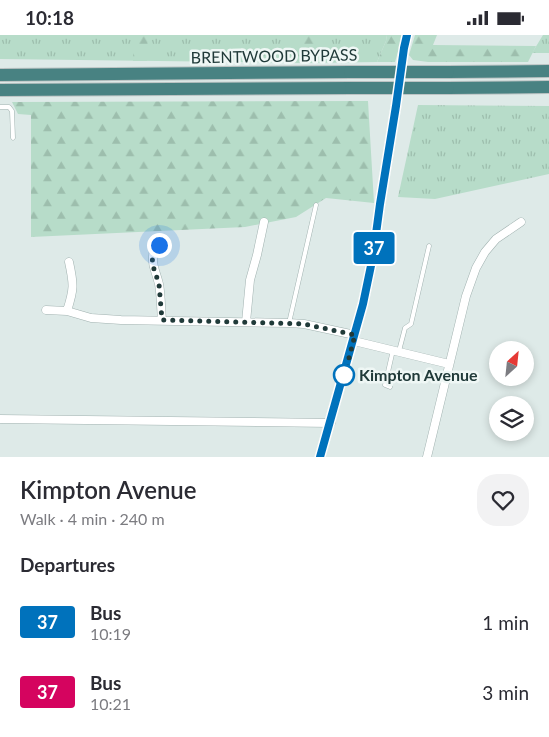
<!DOCTYPE html>
<meta charset="utf-8">
<style>
body{margin:0;font-family:Lato,sans-serif;background:#f2f2f3;color:#2b2b33;height:100vh;display:flex;flex-direction:column;font-size:19px;white-space:nowrap}
*{box-sizing:border-box;margin:0}
p{font-size:16px;color:#7c7c81}
.icon{flex:none;width:28px;height:28px;fill:none;stroke:currentColor;stroke-width:2;stroke-linecap:round;stroke-linejoin:round}
.map{position:relative;height:422px;overflow:hidden}
.sheet{display:flex;flex-direction:column;background:#fff;flex:1}
.sheet>*{flex:none}
.badge{padding:0 10px;border-radius:4px;font-size:18px;line-height:32px}
.needle{width:32px;rotate:27deg}
.buttons{position:absolute;left:489px;top:306px;display:grid;gap:10px}
.buttons a{display:grid;place-items:center;width:45px;height:45px;border-radius:50%;background:#fff;box-shadow:0 2px 8px #0003;font-size:25px}
.you{position:absolute;width:25px;height:25px;margin:-12px;border:4px solid #fff;border-radius:50%;background:#1a73e8;box-shadow:0 0 0 8px #1a73e833}
.map>.badge{position:absolute;translate:-50% -50%;box-shadow:0 0 0 2px #fff}
h2{padding:0 20px;font-size:19px;line-height:45px}
.round{display:grid;place-items:center;flex:none;width:52px;height:52px;border-radius:20px;background:#f2f2f3}
.summary{display:flex;align-items:center;justify-content:space-between;height:85px;padding:0 20px}
h1{font-size:24px;font-weight:600;line-height:38px}
ul{padding:0;list-style:none}
li{display:flex;align-items:center;gap:15px;height:70px;padding:0 20px}
li div{flex:1}
li b{display:block;font-size:19px}
li em{font-style:normal}
li .badge{min-width:55px;font-weight:700;text-align:center}
.status{display:flex;justify-content:space-between;align-items:center;height:35px;padding:0 25px;background:#fff;direction:ltr}
.status svg{height:14px;fill:currentColor}
.map>svg:first-child{display:block}
</style>
<div class="status"><b>10:18</b><svg viewBox="0 0 49 12"><path d="M0 12V9h3v3zM5 12V6h3v6zM10 12V3h3v9zM15 12V0h3v12zM26 1h20v11H26zM47 4h2v5h-2z"/></svg></div>
<div class="map">
<svg width="549" height="422" viewBox="0 0 549 422">
<defs>
<pattern id="grass-tufts" width="24" height="20" patternUnits="userSpaceOnUse" patternTransform="scale(1.25)"><rect width="24" height="20" fill="#b7dcc9"/><path d="M3 7l-1-3M5 7V3M7 7l1-3M15 17l-1-3M17 17v-4M19 17l1-3" fill="none" stroke="#9dbead"/></pattern>
<pattern id="forest-firs" width="22" height="20" patternUnits="userSpaceOnUse" patternTransform="scale(1.25)"><rect width="22" height="20" fill="#b7dcc9"/><path d="M5 1l3.5 6h-7zM16 11l3.5 6h-7z" fill="#9dbead"/></pattern>
</defs>
<rect width="100%" height="100%" fill="#deeae8"/>
<path fill="url(#grass-tufts)" d="M0,0H387L386,6L377,27L305,28L0,24Z
M543,0H549V18H532Z
M418,70L549,71V139L435,164L398,162Z"/>
<path fill="url(#forest-firs)" d="M133,0H148L147,26H133Z
M293,0H316L314,26H297Z
M387,0H403L395,27H377L386,6Z
M415,0H437L433,10L536,11L528,27H428L413,25L409,20Z
M368,66L374,168L326,163L296,182L245,192L31,202V80L18,79L12,67Z"/>
<g fill="none" stroke-linecap="round" stroke-linejoin="round">
<defs>
<path id="service" d="M0,72H9L12,76L13,103
M289,288L316,170
M399,316L405,293L411,289L429,211
M390,352L385,350L393,315"/>
<path id="minor" d="M46,275L67,276L91,283L121,285L289,288L304,289L355,300
M67,276C74,254 74,250 69,227
M162,285C161,274 161,260 159,249C155,233 151,231 154,213L167,208
M246,287L250,245L257,220L264,187
M354,306L449,329
M0,384L331,388
M427,422L466,261L476,233L485,217L496,204L521,187"/>
<path id="tertiary" d="M320,422L363,269L373,221L380,169L396,71L404,13L407,0"/>
<path id="trunk" d="M448,37L549,36
M0,40L350,37
M448,53L549,52
M0,55L351,53"/>
</defs>
<use href="#service" stroke="#a1b2b0" stroke-width="5"/>
<use href="#minor" stroke="#a1b2b0" stroke-width="9"/>
<use href="#tertiary" stroke="#a1b2b0" stroke-width="10"/>
<use href="#trunk" stroke="#bcc4c4" stroke-width="14"/>
<use href="#service" stroke="#fff" stroke-width="4"/>
<use href="#minor" stroke="#fff" stroke-width="8"/>
<use href="#tertiary" stroke="#fff" stroke-width="9"/>
<use href="#trunk" stroke="#488282" stroke-width="12"/>
<defs>
<path id="trunk-bridge" d="M350,37H448
M351,53H448"/>
</defs>
<use href="#trunk-bridge" stroke="#bcc4c4" stroke-width="14" stroke-linecap="butt"/>
<use href="#trunk-bridge" stroke="#488282" stroke-width="12"/>
</g>
<g fill="none" stroke-linecap="round" stroke-linejoin="round">
<defs>
<path id="line" d="M320,422L363,269L373,221L380,169L396,71L404,13L407,0"/>
</defs>
<use href="#line" stroke="#fff" stroke-width="11"/>
<use href="#line" stroke="#0072bc" stroke-width="8"/>
<path stroke="#203a39" stroke-width="5" stroke-dasharray="0 9" d="M159,210L154,213L152,228L159,249L162,285L304,289L355,300L344,342V340"/>
</g>
<circle fill="#fff" stroke="#0072bc" stroke-width="2.5" cx="344" cy="340" r="10"/>
<g text-anchor="middle" stroke-width="5" stroke-linejoin="round" paint-order="stroke">
<g font-size="16" fill="#203a39" stroke="#eff7f5">
<text transform="translate(274 21) rotate(-1)" y="6">BRENTWOOD BYPASS</text>
</g>
<g font-size="16" font-weight="bold" fill="#203a39" stroke="#eff7f5" text-anchor="start">
<text x="359" y="346">Kimpton Avenue</text>
</g>
</g>
</svg>
<div class="buttons">
<a><svg class="needle" viewBox="-14 -14 28 28"><path d="M0-13l5 13h-10z" fill="#e53935"/><path d="M0 13l5-13h-10z" fill="#7c7c81"/></svg></a>
<a><svg class="icon" aria-label="layers" viewBox="0 0 24 24"><path d="M12 4l9 5-9 5-9-5zM3 14l9 5 9-5"/></svg></a>
</div>
<div class="you" style="left:159px;top:210px"></div>
<b class="badge" style="left:374px;top:213px;background:#0072bc;color:#fff">37</b>
</div>
<section class="sheet">
<div class="summary"><div><h1>Kimpton Avenue</h1><p>Walk · 4 min · 240 m</p></div><a class="round"><svg class="icon" aria-label="heart" viewBox="0 0 24 24"><path d="M12 20l-8-8c-3-5 5-10 8-4 3-6 11-1 8 4z"/></svg></a></div>
<h2>Departures</h2>
<ul>
<li><span class="badge" style="background:#0072bc;color:#fff">37</span><div><b>Bus</b><p>10:19</p></div><em>1 min</em></li>
<li><span class="badge" style="background:#d5045f;color:#fff">37</span><div><b>Bus</b><p>10:21</p></div><em>3 min</em></li>
</ul>
</section>
